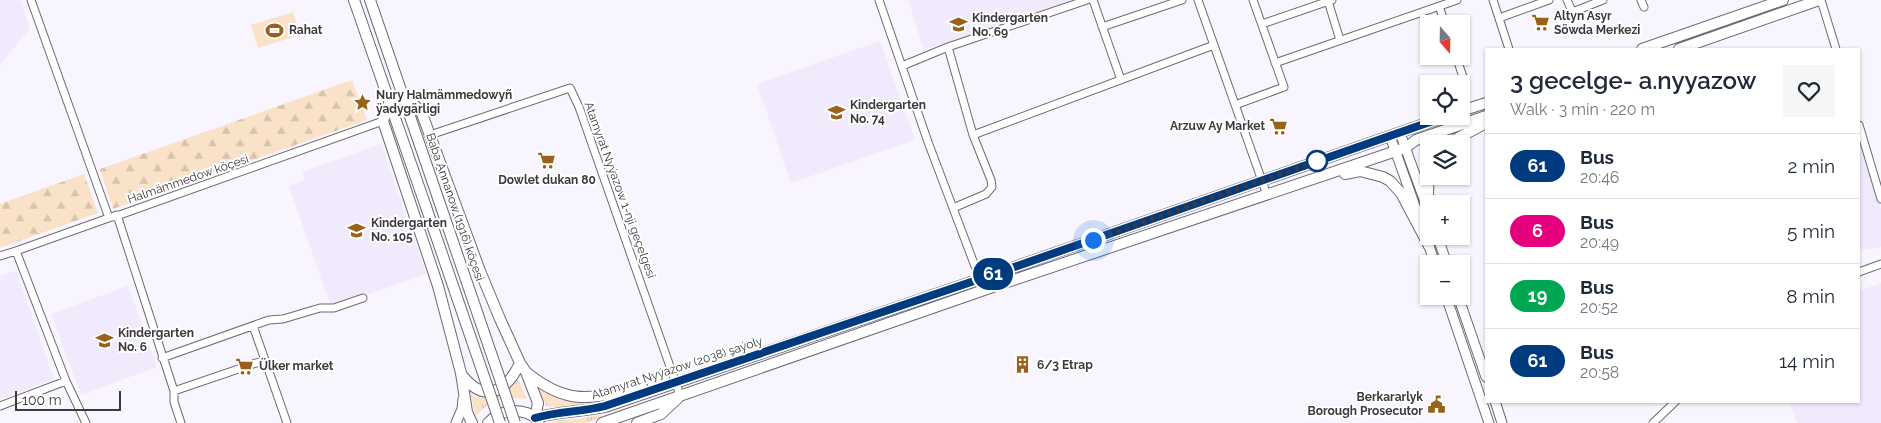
<!DOCTYPE html>
<meta charset="utf-8">
<style>
body{margin:0;font-family:Raleway,sans-serif;background:#f6f6f7;color:#1f2937;height:100vh;display:flex;flex-direction:column;font-size:19px;white-space:nowrap}
*{box-sizing:border-box;margin:0}
p{font-size:16px;color:#747a83}
.icon{flex:none;width:28px;height:28px;fill:none;stroke:currentColor;stroke-width:2;stroke-linecap:round;stroke-linejoin:round}
.map{position:relative;flex:1;overflow:hidden}
.panel{position:absolute;left:1485px;top:48px;width:375px;height:355px;display:flex;flex-direction:column;background:#fff;border-radius:0px;box-shadow:0 1px 4px #0004}
.panel>*{flex:none}
.badge{padding:0 10px;border-radius:16px;font-size:18px;line-height:32px}
.needle{width:32px;rotate:160deg}
.tools{position:absolute;left:1420px;top:15px;display:grid;gap:10px}
.tools a{display:grid;place-items:center;width:50px;height:50px;border-radius:0px;background:#fff;box-shadow:0 1px 4px #0004;font-size:25px}
.scale{position:absolute;left:15px;bottom:12px;width:106px;box-sizing:border-box;padding-left:5px;border:2px solid #3c393f;border-top:0;font-size:14px;line-height:18px;white-space:nowrap;color:#3c393f;-webkit-text-stroke:4px #fff;paint-order:stroke}
.you{position:absolute;width:25px;height:25px;margin:-12px;border:4px solid #fff;border-radius:50%;background:#1a73e8;box-shadow:0 0 0 8px #1a73e833}
.map>.badge{position:absolute;translate:-50% -50%;box-shadow:0 0 0 2px #fff}
.round{display:grid;place-items:center;flex:none;width:52px;height:52px;border-radius:0px;background:#f6f6f7}
.head{display:flex;align-items:center;justify-content:space-between;height:85px;padding:0 25px}
h1{font-size:24px;font-weight:600;line-height:38px}
ul{padding:0;list-style:none}
li{display:flex;align-items:center;gap:15px;height:65px;padding:0 25px;border-top:1px solid #e0e1e3}
li div{flex:1}
li b{display:block;font-size:19px}
li em{font-style:normal}
li .badge{min-width:55px;font-weight:700;text-align:center}
.map>svg:first-child{display:block}
</style>
<div class="map">
<svg width="1881" height="423" viewBox="0 0 1881 423">
<defs>
<pattern id="grass-tufts" width="24" height="20" patternUnits="userSpaceOnUse" patternTransform="scale(1.25)"><rect width="24" height="20" fill="#fae2c9"/><path d="M3 7l-1-3M5 7V3M7 7l1-3M15 17l-1-3M17 17v-4M19 17l1-3" fill="none" stroke="#d7c3ae"/></pattern>
<pattern id="forest-firs" width="22" height="20" patternUnits="userSpaceOnUse" patternTransform="scale(1.25)"><rect width="22" height="20" fill="#fae2c9"/><path d="M5 1l3.5 6h-7zM16 11l3.5 6h-7z" fill="#d7c3ae"/></pattern>
</defs>
<rect width="100%" height="100%" fill="#f8f5fe"/>
<path fill="#f1eafc" d="M0,0H20L30,28L0,65Z
M908,0H1075L924,50Z
M880,41L915,140L791,183L757,84Z
M1859,139L1881,209V247L1859,251Z
M381,144L426,274L331,307L289,186L305,180L302,172Z
M16,271L54,379L0,399V276Z
M1881,283V423H1797L1789,401H1859V291Z
M128,286L157,367L81,395L51,314Z"/>
<path fill="url(#grass-tufts)" d="M518,379L527,399C513,397 496,398 484,408C481,411 478,414 475,416L471,395C475,396 479,398 483,398C495,398 512,389 518,379Z
M539,389C553,398 567,403 584,403V405L558,407L546,406Z
M600,415L601,417L586,423H553L552,421L577,419Z"/>
<path fill="url(#forest-firs)" d="M352,80L367,120L113,209L100,169Z
M84,174L98,213L0,248V204Z"/>
<path fill="#fae2c9" d="M293,12L300,35L258,48L251,25Z"/>
<g fill="none" stroke-linecap="round" stroke-linejoin="round">
<defs>
<path id="street" d="M31,0L109,218
M879,0L928,142L984,290
M1093,0L1121,80
M1198,0L1267,195
M1493,0L1509,49
M1567,0L1572,11H1575L1603,0
M1641,0L1644,7
M1821,0L1836,49
M1328,1L1340,40
M1439,6L1445,24
M1499,18L1549,0
M1262,24L1332,0
M1102,27L1182,0
M948,47L973,135L991,180L992,187L986,194L953,208
M1456,56L1464,80
M1275,63L1457,0
M902,66L948,47L1087,0
M1235,105L1284,87L1253,0
M1859,125L1881,199
M430,135L570,88L579,107L680,395
M973,135L1214,45
M114,217L383,121
M0,256L19,250
M1859,272L1881,264
M253,326L265,360
M162,358L269,320L283,319L320,308H334L363,298
M174,391V402L181,423
M0,406L66,381
M86,423L66,381L16,251L117,215L174,391L265,360L287,423
M1653,423L1676,401"/>
<path id="secondary" d="M1400,133L1429,213
M1390,136L1421,223
M1438,238L1447,264
M1427,240L1435,264
M1446,296L1489,423
M1458,296L1486,377
M1495,401L1502,423
M456,423L462,409L463,399"/>
<path id="primary" d="M354,0L425,204
M370,0L438,198
M1642,49L1783,0
M1679,49L1819,0
M402,94L421,111L480,271L500,319L520,363L526,372L538,403L535,418C558,411 582,412 605,407L980,279L1447,116
M390,101L383,121L438,286L461,373L467,412L472,423
M1461,111L1486,103
M1447,144L1486,123
M1429,162L1428,195L1431,204
M1345,174L1360,171L1383,177L1390,181L1401,193L1429,246
M1438,236L1440,243
M527,373C571,408 592,397 643,388
M461,374C484,404 506,393 520,363
M488,423C502,408 523,407 539,420
M602,423L984,290L1396,151L1405,148L1416,140L1486,116
M637,423L661,414L678,398"/>
</defs>
<use href="#street" stroke="#6e6976" stroke-width="9"/>
<use href="#secondary" stroke="#6e6976" stroke-width="11"/>
<use href="#primary" stroke="#6e6976" stroke-width="12"/>
<use href="#street" stroke="#fff" stroke-width="7"/>
<use href="#secondary" stroke="#fff" stroke-width="9"/>
<use href="#primary" stroke="#fff" stroke-width="10"/>
<defs>
<path id="primary-bridge" d="M438,198L515,423
M425,204L500,423"/>
</defs>
<use href="#primary-bridge" stroke="#6e6976" stroke-width="12" stroke-linecap="butt"/>
<use href="#primary-bridge" stroke="#fff" stroke-width="10"/>
</g>
<g fill="none" stroke-linecap="round" stroke-linejoin="round">
<defs>
<path id="line" d="M535,418C558,411 582,412 605,406L980,279L1447,116"/>
</defs>
<use href="#line" stroke="#fff" stroke-width="11"/>
<use href="#line" stroke="#003b80" stroke-width="8"/>
<path stroke="#3c393f" stroke-width="5" stroke-dasharray="0 9" d="M1093,240L1317,161"/>
</g>
<defs>
<symbol id="supermarket-bare" viewBox="-9 -9 18 18"><path d="M-6-5.5h2.5l.6 2H6L4.5 2H-2.5L-4.4-4H-6ZM-1.5 3.2a1.3 1.3 0 1 0 .1 0ZM3 3.2a1.3 1.3 0 1 0 .1 0Z" fill="#98621a" stroke="#fff" stroke-width="2.5" paint-order="stroke"/></symbol>
<symbol id="school-bare" viewBox="-9 -9 18 18"><path d="M0-5L7-2L0 1L-7-2ZM-4 1L0 2.5L4 1V4Q0 6-4 4Z" fill="#98621a" stroke="#fff" stroke-width="2.5" paint-order="stroke"/></symbol>
<symbol id="stadium-bare" viewBox="-9 -9 18 18"><path d="M0-5a6.5 5 0 1 0 0 10a6.5 5 0 1 0 0-10ZM-3.5-1.8h7v3.6h-7Z" fill="#98621a" stroke="#fff" stroke-width="2.5" paint-order="stroke"/></symbol>
<symbol id="sight-bare" viewBox="-9 -9 18 18"><path d="M0-6L1.8-2.2L6-1.7L2.9 1.2L3.7 5.4L0 3.3L-3.7 5.4L-2.9 1.2L-6-1.7L-1.8-2.2Z" fill="#98621a" stroke="#fff" stroke-width="2.5" paint-order="stroke"/></symbol>
<symbol id="building-bare" viewBox="-9 -9 18 18"><path d="M-4-6H4V6H1V3H-1V6H-4ZM-2.5-4.3h1.7v1.8h-1.7ZM.8-4.3h1.7v1.8H.8ZM-2.5-1h1.7V.8h-1.7ZM.8-1h1.7V.8H.8Z" fill="#98621a" stroke="#fff" stroke-width="2.5" paint-order="stroke"/></symbol>
<symbol id="civic-bare" viewBox="-9 -9 18 18"><path d="M-.6-6.5H3V-4.5H.6V-3L4-1V1h2V6H-6V1h2V-1L-.6-3ZM-1.2 2.5V6h2.4V2.5Z" fill="#98621a" stroke="#fff" stroke-width="2.5" paint-order="stroke"/></symbol>
</defs>
<g fill-rule="evenodd">
<use href="#supermarket-bare" x="1528" y="10" width="25" height="25"/>
<use href="#school-bare" x="946" y="12" width="25" height="25"/>
<use href="#stadium-bare" x="262" y="18" width="25" height="25"/>
<use href="#sight-bare" x="350" y="90" width="25" height="25"/>
<use href="#school-bare" x="824" y="100" width="25" height="25"/>
<use href="#supermarket-bare" x="1266" y="114" width="25" height="25"/>
<use href="#supermarket-bare" x="534" y="148" width="25" height="25"/>
<use href="#school-bare" x="344" y="218" width="25" height="25"/>
<use href="#school-bare" x="92" y="328" width="25" height="25"/>
<use href="#building-bare" x="1010" y="352" width="25" height="25"/>
<use href="#supermarket-bare" x="232" y="354" width="25" height="25"/>
<use href="#civic-bare" x="1424" y="392" width="25" height="25"/>
</g>
<circle fill="#fff" stroke="#003b80" stroke-width="2.5" cx="1317" cy="161" r="10"/>
<g text-anchor="middle" stroke-width="4" stroke-linejoin="round" paint-order="stroke">
<g font-size="12" font-weight="bold" fill="#3c393f" stroke="#fff" text-anchor="start">
<text x="1554" y="20">Altyn Asyr<tspan x="1554" dy="14">Söwda Merkezi</tspan></text>
<text x="972" y="22">Kindergarten<tspan x="972" dy="14">No. 69</tspan></text>
<text x="289" y="34">Rahat</text>
<text x="376" y="99">Nury Halmämmedowyñ<tspan x="376" dy="14">ÿadygärligi</tspan></text>
<text x="850" y="109">Kindergarten<tspan x="850" dy="14">No. 74</tspan></text>
<text x="1265" y="130" text-anchor="end">Arzuw Ay Market</text>
<text x="547" y="184" text-anchor="middle">Dowlet dukan 80</text>
<text x="371" y="227">Kindergarten<tspan x="371" dy="14">No. 105</tspan></text>
<text x="118" y="337">Kindergarten<tspan x="118" dy="14">No. 6</tspan></text>
<text x="1037" y="369">6/3 Etrap</text>
<text x="259" y="370">Ülker market</text>
<text x="1423" y="401" text-anchor="end">Berkararlyk<tspan x="1423" dy="14">Borough Prosecutor</tspan></text>
</g>
<g font-size="12" fill="#3c393f" stroke="#fff">
<text transform="translate(188 179) rotate(-19)" y="4">Halmämmedow köçesi</text>
<text transform="translate(620 190) rotate(70)" y="4">Atamyrat Nyýazow 1-nji geçelgesi</text>
<text transform="translate(455 207) rotate(71)" y="4">Baba Annanow (1916) köçesi</text>
<text transform="translate(677 368) rotate(-18)" y="4">Atamyrat Nyýazow (2038) şaýoly</text>
</g>
</g>
</svg>
<div class="tools">
<a><svg class="needle" viewBox="-14 -14 28 28"><path d="M0-13l5 13h-10z" fill="#e53935"/><path d="M0 13l5-13h-10z" fill="#747a83"/></svg></a>
<a><svg class="icon" aria-label="locate" viewBox="0 0 24 24"><circle cx="12" cy="12" r="6"/><path d="M12 2v4M12 18v4M2 12h4M18 12h4"/></svg></a>
<a><svg class="icon" aria-label="layers" viewBox="0 0 24 24"><path d="M12 4l9 5-9 5-9-5zM3 14l9 5 9-5"/></svg></a>
<a>+</a>
<a>−</a>
</div>
<div class="scale">100 m</div>
<div class="you" style="left:1093px;top:240px"></div>
<b class="badge" style="left:993px;top:274px;background:#003b80;color:#fff">61</b>
<section class="panel">
<div class="head"><div><h1>3 gecelge- a.nyyazow</h1><p>Walk · 3 min · 220 m</p></div><a class="round"><svg class="icon" aria-label="heart" viewBox="0 0 24 24"><path d="M12 20l-8-8c-3-5 5-10 8-4 3-6 11-1 8 4z"/></svg></a></div>
<ul>
<li><span class="badge" style="background:#003b80;color:#fff">61</span><div><b>Bus</b><p>20:46</p></div><em>2 min</em></li>
<li><span class="badge" style="background:#e6007e;color:#fff">6</span><div><b>Bus</b><p>20:49</p></div><em>5 min</em></li>
<li><span class="badge" style="background:#00a651;color:#fff">19</span><div><b>Bus</b><p>20:52</p></div><em>8 min</em></li>
<li><span class="badge" style="background:#003b80;color:#fff">61</span><div><b>Bus</b><p>20:58</p></div><em>14 min</em></li>
</ul>
</section>
</div>
